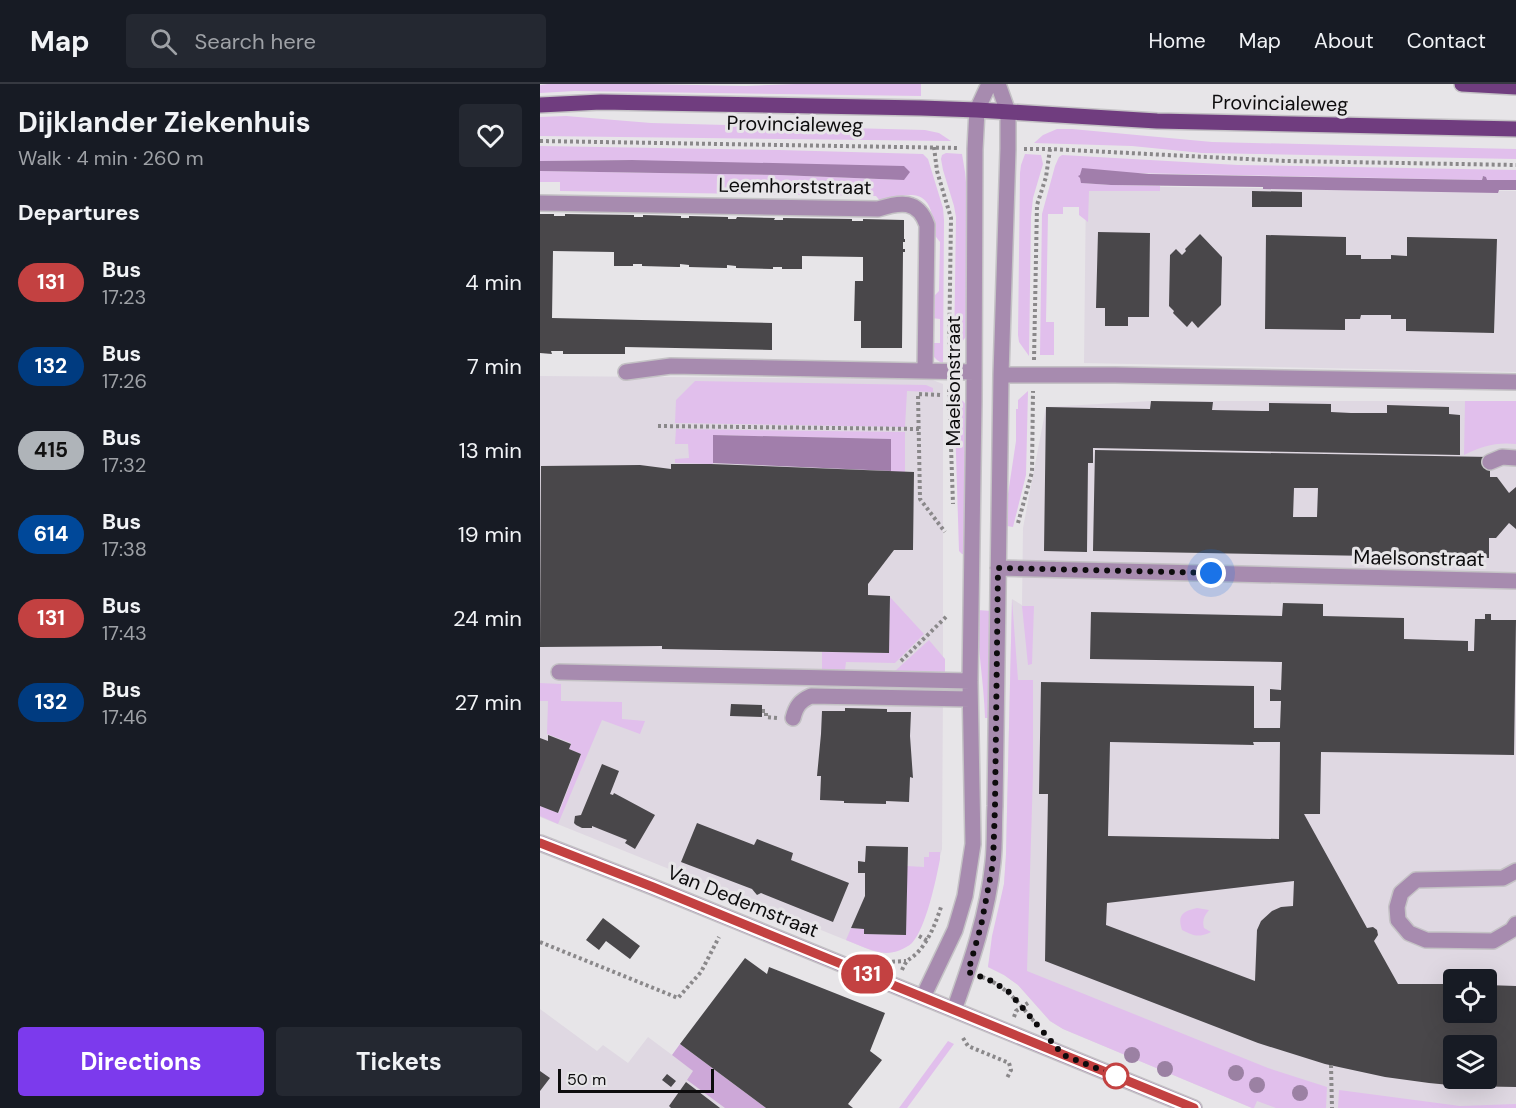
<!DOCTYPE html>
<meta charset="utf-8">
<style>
body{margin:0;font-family:"DM Sans",sans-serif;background:#242831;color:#f1f3f6;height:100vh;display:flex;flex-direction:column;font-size:22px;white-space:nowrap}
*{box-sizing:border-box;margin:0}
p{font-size:20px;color:#9ea1a6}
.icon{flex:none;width:33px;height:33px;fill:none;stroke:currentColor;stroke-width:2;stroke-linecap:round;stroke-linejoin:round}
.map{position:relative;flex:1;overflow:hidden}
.sheet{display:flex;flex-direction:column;background:#171b24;width:540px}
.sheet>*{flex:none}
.badge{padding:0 12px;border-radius:20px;font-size:21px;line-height:39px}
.buttons{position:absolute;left:903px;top:885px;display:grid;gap:12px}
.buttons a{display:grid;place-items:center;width:54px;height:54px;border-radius:6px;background:#171b24;box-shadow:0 6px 24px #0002;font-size:30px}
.scale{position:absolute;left:18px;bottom:15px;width:156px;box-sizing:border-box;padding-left:6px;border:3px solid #0d0c0d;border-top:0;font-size:16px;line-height:21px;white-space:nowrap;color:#0d0c0d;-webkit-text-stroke:4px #e7e5e8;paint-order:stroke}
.you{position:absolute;width:30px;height:30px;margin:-15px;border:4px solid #fff;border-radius:50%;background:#1a73e8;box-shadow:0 0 0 9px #1a73e833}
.map>.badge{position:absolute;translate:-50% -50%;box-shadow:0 0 0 3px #fff}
h2{padding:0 18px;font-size:22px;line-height:54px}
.round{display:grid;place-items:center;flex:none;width:63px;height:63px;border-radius:6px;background:#242831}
.overview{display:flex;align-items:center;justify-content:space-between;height:102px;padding:0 18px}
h1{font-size:28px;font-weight:700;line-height:45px}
.cta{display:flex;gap:12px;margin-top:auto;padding:12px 18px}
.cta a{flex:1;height:69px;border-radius:6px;background:#7c3aed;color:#fff;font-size:24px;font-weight:700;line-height:69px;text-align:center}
.cta a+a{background:#242831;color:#f1f3f6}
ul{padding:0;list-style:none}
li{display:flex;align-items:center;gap:18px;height:84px;padding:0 18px}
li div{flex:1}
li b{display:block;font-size:22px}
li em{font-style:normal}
li .badge{min-width:66px;font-weight:700;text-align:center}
header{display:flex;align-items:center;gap:36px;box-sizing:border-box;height:84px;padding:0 30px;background:#171b24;border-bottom:2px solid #363941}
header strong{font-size:28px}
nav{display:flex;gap:33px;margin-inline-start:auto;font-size:21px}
.search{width:420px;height:54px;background:#242831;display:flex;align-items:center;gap:15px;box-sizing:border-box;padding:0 21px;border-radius:6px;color:#9ea1a6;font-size:22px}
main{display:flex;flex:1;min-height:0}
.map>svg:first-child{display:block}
</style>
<header>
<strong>Map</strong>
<div class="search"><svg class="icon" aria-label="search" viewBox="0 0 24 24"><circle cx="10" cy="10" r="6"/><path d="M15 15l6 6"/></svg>Search here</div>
<nav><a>Home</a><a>Map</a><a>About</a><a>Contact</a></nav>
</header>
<main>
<section class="sheet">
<div class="overview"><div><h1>Dijklander Ziekenhuis</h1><p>Walk · 4 min · 260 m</p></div><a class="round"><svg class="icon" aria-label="heart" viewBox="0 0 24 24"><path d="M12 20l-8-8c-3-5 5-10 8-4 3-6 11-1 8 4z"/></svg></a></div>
<h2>Departures</h2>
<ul>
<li><span class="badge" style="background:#c34141;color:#fff">131</span><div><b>Bus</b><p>17:23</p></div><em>4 min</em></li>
<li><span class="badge" style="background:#003b80;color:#fff">132</span><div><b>Bus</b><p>17:26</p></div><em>7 min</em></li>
<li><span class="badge" style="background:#afb4b9;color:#111">415</span><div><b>Bus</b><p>17:32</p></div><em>13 min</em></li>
<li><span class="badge" style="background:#004899;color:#fff">614</span><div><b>Bus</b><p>17:38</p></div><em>19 min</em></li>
<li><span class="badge" style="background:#c34141;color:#fff">131</span><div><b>Bus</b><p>17:43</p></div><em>24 min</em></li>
<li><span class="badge" style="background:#003b80;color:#fff">132</span><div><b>Bus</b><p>17:46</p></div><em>27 min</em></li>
</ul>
<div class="cta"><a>Directions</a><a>Tickets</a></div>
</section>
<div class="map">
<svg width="976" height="1024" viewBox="0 0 976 1024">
<rect width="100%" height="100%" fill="#e7e5e8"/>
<path fill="#dfd8e2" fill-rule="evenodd" d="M546,102L976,107V288L544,279Z
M0,292L390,295L403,300V605L402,765L382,839L369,861L353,868L342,869L333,867L0,733Z
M611,317H976V1024H712L523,945L510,937L478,901L464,891L448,883L464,800L466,771L472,515L482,521L483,444L506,323ZM914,896H946V928H914ZM914,962H946V994H914Z
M0,925L57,967L63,961L88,979L108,953L203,1024H0Z"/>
<path fill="#e1bfec" d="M8,0H106L206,2L256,0H381V12L35,7L0,9V1Z
M26,32L111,39L385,46L399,49L411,57L0,52V33Z
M517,45H532L672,58L976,65V75L662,69L592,62L494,59L503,51Z
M0,62L239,66L383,70L388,75L403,124L404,136L403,279C393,276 392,269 390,259H400V235L391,234L393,213L399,207L400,158C389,145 395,145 392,131C386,101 360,112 341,118L336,112L20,107V98H0V87L239,91L364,96L92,76L0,77Z
M406,69L422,70L425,88L429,129L428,250L414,268L416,133L414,122L403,86L401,75L402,71Z
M485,70L501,71L503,80L493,114L491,133L489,272L479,258L478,251L480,89L481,81Z
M522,71L698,81L976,86V96H947L942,93V96H939L591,89L540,94L542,99L571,101L620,102V107H549L548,138L539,131V123H523V130H508L506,238H514V271H500L502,130L515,82L519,73Z
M155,297L386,301L393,304V308L367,307L365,343L135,339L136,316Z
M414,306L427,322V471L422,470L419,467Z
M488,307L486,391L473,443L467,442L465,430L476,357V325H478V316Z
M925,317H976V360C955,358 943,362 924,371Z
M136,345L365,348V390L350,388L351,355L173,351V380L135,379V375L149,374L148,360H135Z
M350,513L384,550L355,579L306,578L305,586H282V568L349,569Z
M472,515L478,596H493V690L487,887L728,984L787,1003L786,1024H736L717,1017L714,1024H712L523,945L510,937L478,901L464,891L448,883L452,852L464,800L466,771Z
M482,522H494L492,580L488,581Z
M437,526L452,527L450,634H445C444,598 437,562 437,526Z
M389,556L405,575V588L355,587Z
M0,599L21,600V617L82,618V635L105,637L100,650L62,636L18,740L0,732V722L19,729L41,670L29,665L31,659L7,650L8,617H0Z
M389,768H400V775C396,796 386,844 372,859C365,865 355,869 346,869C332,868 319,861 306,856L311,844L324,845V852L325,850L366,851L367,782L384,783V773H389Z
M657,824L669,826C664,832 662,836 664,844L671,848C658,854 654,852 642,846C637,831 643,827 657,824Z
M408,957L414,960L367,1024H359Z
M799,1006L920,1022L976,1020V1024H798Z"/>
<path fill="#cda8d8" d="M140,960L226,1024H185L147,996L153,987L132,971Z"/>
<path fill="#a17eab" d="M92,76L364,82L370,88L364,96L239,91L0,87V77Z
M542,84L609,90L939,96H942L943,92L946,93L947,96H976V106H959L958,109L723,105V103L571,101L541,99L540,94L538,92L540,91Z
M173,351L351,355V387L173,379Z"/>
<path fill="#49474a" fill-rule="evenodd" d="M712,107L762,108V123H712Z
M0,130H14V132H25V130L94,131V133H103V131L141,132V134H149V132L188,133V135H196L197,133L235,134L234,136H243V134L312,135V137H323V135L364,136V155H365V158H363V165H365V168H363L362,264H321V237H314L315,197H323V173L262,172V185H242V183H233V185H232L196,184V182L187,181V184H185L149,183V181L140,180V183H138L102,182V180H93V182H74V168L13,167L12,234L232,239V266L85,263V270H23V267H11L12,270L0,269Z
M558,148L610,149L609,233H588V242H565V224H556Z
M660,150L682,173L681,221L658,244L652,237L647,243L633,229L634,227L629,222L630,171L636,165L642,171L646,167L645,165Z
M726,151L806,153V171H821V175H851V171L867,172V153L957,155L954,249L866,247V235H851V231H821L820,235H805V246L725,245Z
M611,317L673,318L672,326L722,327H729V319L791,320V328L811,329H847V321L909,323V330L920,331V371L553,364V379H548L547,468L504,467L506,323L610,325Z
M555,366L950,373V393H957L969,409L976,403V445L969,439L956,454H949V474L553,467ZM754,404H778L777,433H753Z
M131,380H171L374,388L373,466H354L328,500V511L350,512L349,569L122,565V562L0,563L1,382L100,381L131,385Z
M743,519L783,520V532L864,534V555L928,557V567H934L935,535H945V530H951V536H976L974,671L781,668L780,730H764L827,844L833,843L837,846L838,851L834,857L858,900H914V928H946V901L976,902V1003L920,1002L889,999L845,993L785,980L718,959L505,877L508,710H499L501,598L714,602V644H740L741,617H730V605L741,606L742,578L550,575L551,528L742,532ZM570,658L714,661L713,658H740L739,755L568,752ZM754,797L753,822L741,823L732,827L721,837L717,846L715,897L566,841L567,819ZM914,962H946V994H914Z
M191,620L222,621V633L190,632Z
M305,624L347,625V628H371L370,652L373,694L370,693L369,718L346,717V720L305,719H304V717L280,716L281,692H277L281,650L282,627H305Z
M8,651L31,660L29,665L41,670L18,729L0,722V654L8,657Z
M62,680L79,687L70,710L73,711L74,709L115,731L95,765L85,759L87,756L52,742V744H42L36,741L34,739L35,732L41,731Z
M157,739L214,761L217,755L253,769L251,776L309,799L293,838L221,809L217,811L212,805L141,778Z
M326,762L368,763L366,851L324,850V845L311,844L325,812V789H318V777L325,778Z
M63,834L100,862L90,875L66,857L59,866L46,856Z
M205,874L227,890L229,883L345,929L330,967L342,976L308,1020L313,1024H226L140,960Z
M0,987L10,994L0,1007Z
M127,990L136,997L131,1003L122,996Z
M146,998L180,1024H131L129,1022Z"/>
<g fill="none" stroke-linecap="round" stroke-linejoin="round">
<defs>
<path id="minor" d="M0,119L338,125C360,118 378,115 387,141L385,287
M86,288L131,282L434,288
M461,291H575L976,298
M950,378L962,373L976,374
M458,484L976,497
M19,588L430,597
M253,634C256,622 260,617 271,612L430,615
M0,759L113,803L654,1024
M976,787L963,794L876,796L861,809L857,823L858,836L869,849L886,856L953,857L972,846L976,840
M383,913L415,846L425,812L433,760L430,597L434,317L435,65L437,26L449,0
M414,926C431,879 448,829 453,778C455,760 454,741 455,722L461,291L468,65V28L458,0"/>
<path id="major" d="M922,0L976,3
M0,21L61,18L381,24L437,26L617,37L976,45"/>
</defs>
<use href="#minor" stroke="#c4c2c5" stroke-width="18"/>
<use href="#major" stroke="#c4c2c5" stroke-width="18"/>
<path stroke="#8a888a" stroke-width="4" stroke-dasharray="3 3" stroke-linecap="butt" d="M0,57L419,64
M394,63L397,87L411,134L409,270
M484,65H510L746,77L976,81
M494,276L497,121L506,93L510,65
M409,305L413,420
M400,311L378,310L380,415L405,448
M118,342L379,345
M478,439L492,388L493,307
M361,577L408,531
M222,627H226V633L238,634
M379,852L388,857
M0,858L138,914L161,888L179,853
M346,878L366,877
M362,886C367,874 369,877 377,869C389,857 396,838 401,823
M442,893C467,902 481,922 497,941
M474,933L476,927L488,919
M423,954L428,962L469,979L471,986L467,994
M791,981L792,1024"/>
<use href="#minor" stroke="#a78baf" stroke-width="15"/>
<use href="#major" stroke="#703d7f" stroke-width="15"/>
</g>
<g fill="#9b81a3">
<circle cx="592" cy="971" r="8"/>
<circle cx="625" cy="985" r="8"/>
<circle cx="696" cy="989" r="8"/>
<circle cx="717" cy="1001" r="8"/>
<circle cx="760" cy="1009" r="8"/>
</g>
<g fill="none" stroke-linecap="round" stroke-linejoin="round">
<defs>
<path id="line" d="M0,759L113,803L654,1024"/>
</defs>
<use href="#line" stroke="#fff" stroke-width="14"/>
<use href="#line" stroke="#c34141" stroke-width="9"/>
<path stroke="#0d0c0d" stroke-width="6" stroke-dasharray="0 10.8" d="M576,992L523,971L469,908L452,897L428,888L441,842L453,779L455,722L458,484L671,489"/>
</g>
<circle fill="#fff" stroke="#c34141" stroke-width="3" cx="576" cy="992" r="12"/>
<g text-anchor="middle" stroke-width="6" stroke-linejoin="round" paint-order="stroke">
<g font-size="20" fill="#0d0c0d" stroke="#e7e5e8">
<text transform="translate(740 19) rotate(1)" y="7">Provincialeweg</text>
<text transform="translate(255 40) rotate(1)" y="7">Provincialeweg</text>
<text transform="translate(255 102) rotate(1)" y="7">Leemhorststraat</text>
<text transform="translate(413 297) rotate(-90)" y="7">Maelsonstraat</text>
<text transform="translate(879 474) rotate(1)" y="7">Maelsonstraat</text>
<text transform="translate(203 817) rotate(22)" y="7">Van Dedemstraat</text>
</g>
</g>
</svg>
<div class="buttons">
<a><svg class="icon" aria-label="locate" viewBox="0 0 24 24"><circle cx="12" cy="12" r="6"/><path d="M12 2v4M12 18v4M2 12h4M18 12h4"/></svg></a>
<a><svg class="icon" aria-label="layers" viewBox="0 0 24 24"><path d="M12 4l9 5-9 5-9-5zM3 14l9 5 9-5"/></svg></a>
</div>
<div class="scale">50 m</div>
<div class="you" style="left:671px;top:489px"></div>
<b class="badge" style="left:327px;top:890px;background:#c34141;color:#fff">131</b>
</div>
</main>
